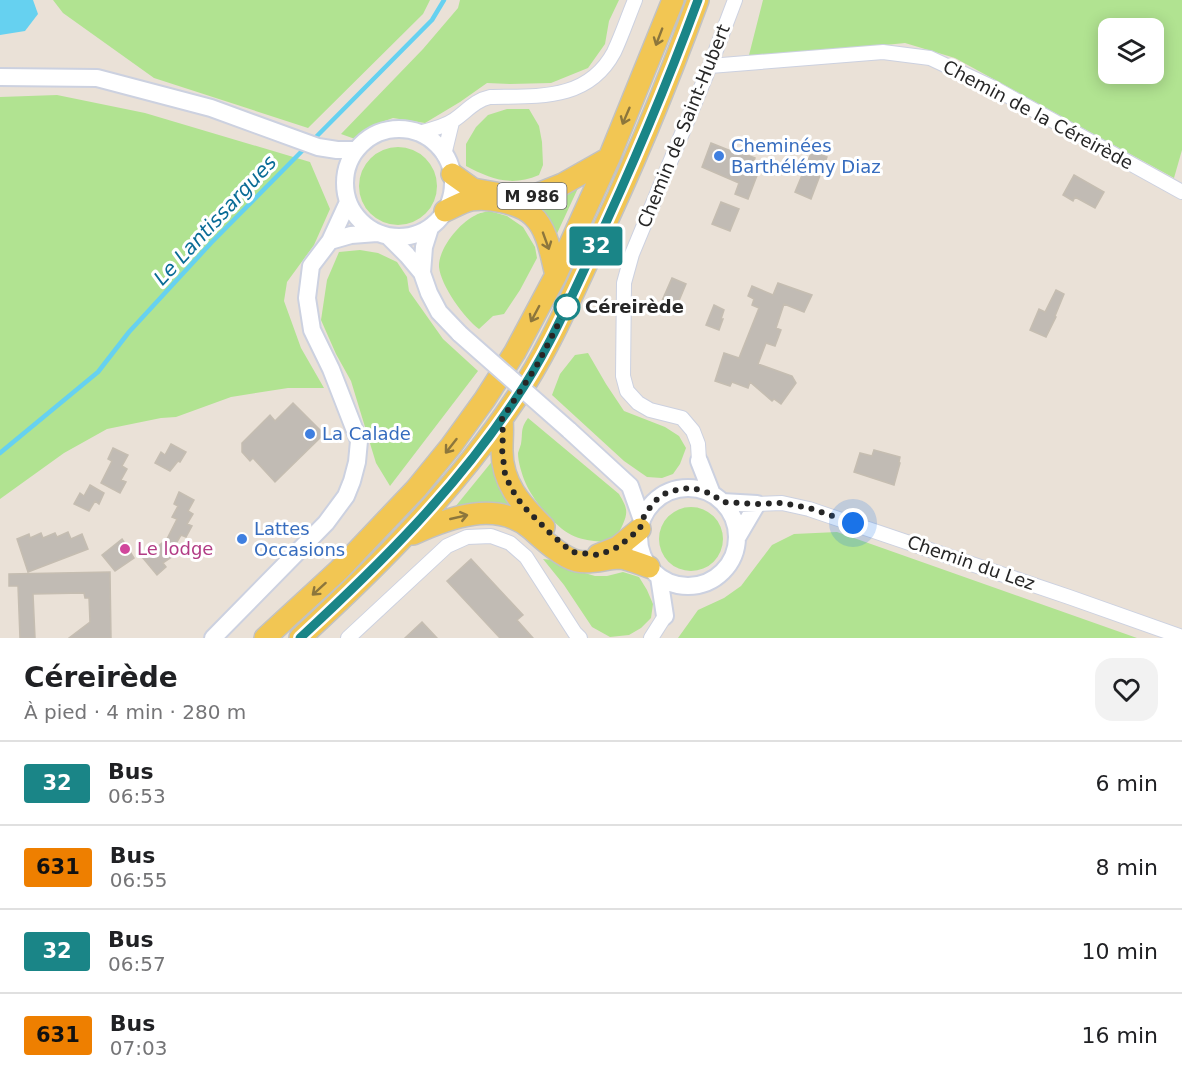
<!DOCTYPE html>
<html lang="fr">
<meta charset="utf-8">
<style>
body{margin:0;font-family:"DejaVu Sans",sans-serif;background:#f2f2f2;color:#202124;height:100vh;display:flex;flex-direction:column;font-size:22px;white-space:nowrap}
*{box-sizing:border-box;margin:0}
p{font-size:20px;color:#757577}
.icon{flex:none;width:33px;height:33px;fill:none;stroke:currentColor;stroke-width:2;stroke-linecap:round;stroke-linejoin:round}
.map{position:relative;height:638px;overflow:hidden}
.drawer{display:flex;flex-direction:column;background:#fff;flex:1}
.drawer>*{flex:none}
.badge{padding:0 12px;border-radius:4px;font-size:21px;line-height:39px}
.tools{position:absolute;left:1098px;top:18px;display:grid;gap:12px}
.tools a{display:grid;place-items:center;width:66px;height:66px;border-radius:12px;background:#fff;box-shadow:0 3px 15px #0003;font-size:30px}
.you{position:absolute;width:30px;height:30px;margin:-15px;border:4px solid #fff;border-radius:50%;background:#1a73e8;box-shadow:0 0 0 9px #1a73e833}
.map>.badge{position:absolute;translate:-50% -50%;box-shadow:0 0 0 3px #fff}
.round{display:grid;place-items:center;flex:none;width:63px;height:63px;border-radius:18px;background:#f2f2f2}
.head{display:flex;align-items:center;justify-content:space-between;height:102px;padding:0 24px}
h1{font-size:28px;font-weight:700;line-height:45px}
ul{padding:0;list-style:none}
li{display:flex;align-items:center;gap:18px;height:84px;padding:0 24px;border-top:2px solid #e0e0e0}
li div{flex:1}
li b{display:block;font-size:22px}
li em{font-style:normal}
li .badge{min-width:66px;font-weight:700;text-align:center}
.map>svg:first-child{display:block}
</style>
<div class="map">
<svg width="1182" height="638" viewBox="0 0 1182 638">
<rect width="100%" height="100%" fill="#eae1d7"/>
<path fill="#b1e391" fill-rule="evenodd" d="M53,0H430L423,14L308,128L154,78L63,13Z
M460,0H619L609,21L605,44L588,68L551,83L510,84L487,83L460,102L425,123L393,118L376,124L355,139L341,134L423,49L458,8Z
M763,0H1182V150L1174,178L955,58L905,43L748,59ZM1108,28H1154V74H1108Z
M57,95L145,113L310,162L330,209L314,245L287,282L284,301L301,348L324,388H288L231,397L176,417L161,418L107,429L64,453L0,499V97Z
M507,109H529L539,126L542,142L543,165L539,175C511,187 491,179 466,166V144L476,127L488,115Z
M359 186a39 39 0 1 1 78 0a39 39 0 1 1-78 0Z
M579,186L554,240L538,204Z
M489,211L507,216L523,227L535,247L537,258L520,290L504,314L493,316L479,329C464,318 441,286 439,267C438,249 460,222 476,215C479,213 485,212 489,211Z
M360,250L378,253L397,262L407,277L409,291L443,339L478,371L390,486L376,463L351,381L336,354L321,320L327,280L339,252Z
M588,353L606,384L624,411L665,427L679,436L686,448L680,464L673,474L662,478L647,477L624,461L552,395L560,374L575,355Z
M528,418L619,494C626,506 629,511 623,524C618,537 608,543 594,541C585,540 576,538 568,533C553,524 533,500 526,484C522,475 518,462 518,453C519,450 520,447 521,444C523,432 520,429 528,418Z
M494,459L500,488L513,510C493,506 475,503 455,507Z
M659 539a32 32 0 1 1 64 0a32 32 0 1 1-64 0Z
M837,532L1137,638H678L698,610L724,598L741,586L772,545L794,534Z
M543,559L552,560L564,567L595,576H607L623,572L639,577L647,590L653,604L651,618L641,628L629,635L610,637L592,627L564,585Z"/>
<path fill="#66d1f0" d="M0,0H33L38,14L25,31L0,35Z"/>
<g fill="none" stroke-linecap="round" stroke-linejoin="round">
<path stroke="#66d1f0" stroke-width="4.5" d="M313,140L432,20L444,0
M0,453L98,372L129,332L211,243L305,148"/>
</g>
<path fill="#c1bbb4" stroke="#c5bdb1" stroke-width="1.5" d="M711,143L741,155L742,153L755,158L754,161L761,165L748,199L735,194L739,183L702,167Z
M812,151L827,157L811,199L795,192Z
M1074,175L1104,192L1095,208L1075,197L1073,201L1063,195Z
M721,202L739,209L730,231L712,224Z
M672,278L686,284L678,303L674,302L672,307L661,303Z
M778,283L812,295L804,312L784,304L776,328L781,330L775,346L766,343L758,364L792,376L796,383L781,404L774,399L772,401L750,382L748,388L732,382L730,386L715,381L724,353L739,358L759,308L752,305L754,299L748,296L752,286L773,295Z
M1056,290L1064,294L1055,316L1056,317L1046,337L1030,330L1039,309L1045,312Z
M714,305L724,310L721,319H723L719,330L706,325Z
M293,403L324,434L275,482L253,458L250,461L242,452V443L270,415L275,421Z
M171,444L186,452L180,462L178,461L170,471L155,463L161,452L165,455Z
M113,448L128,455L122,466L127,469L121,480L126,482L120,493L101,483L112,461L108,459Z
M874,450L900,457L899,462L900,463L894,485L854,472L860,453L872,456Z
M90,485L104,493L99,504L95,501L89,511L74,504L80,493L84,496Z
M179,492L194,500L188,511L193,514L187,524L192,526L186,537L181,535L174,547L165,543L177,519L172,517L178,506L174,504Z
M68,532L71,539L82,534L88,549L28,572L17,539L29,534L30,538L41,533L43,538L55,533L57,537Z
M122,539L134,558L115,571L102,555Z
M162,543L173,556L163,563L166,567L157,575L143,558Z
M471,559L523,615L517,620L533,638H500L447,581Z
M110,572L111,638H69L90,622L89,598H85L84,593L33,594L35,638H20L18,586H9V574Z
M422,622L437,638H405Z"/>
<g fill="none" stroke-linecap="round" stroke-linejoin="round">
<defs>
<path id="minor" d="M710,66L883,52L930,58L994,88L1182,192
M418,133C430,130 444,127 454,120C466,112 475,100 490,97C538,96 588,101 614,52C622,35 628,17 635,0
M444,155L452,122
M699,461L698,444L693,431L682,418L650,410L638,403L627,391L623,376L624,283L632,254L710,66L735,0
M757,504L782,503L809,509L1069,597L1182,637
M348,638L447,546L467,537L491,536L510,543L526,557L575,633L580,638
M651,638L665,616"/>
<path id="tertiary" d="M0,77L97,78L211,108L318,147L337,150H356
M345 183a54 54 0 1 1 108 0a54 54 0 1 1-108 0Z
M388,236L407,255L422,273L429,293L439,312L460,334
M330,241L351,235L377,233
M422,273L424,247L430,228
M569,430L630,486L642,520
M699,461L712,494
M639 537a49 49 0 1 1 98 0a49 49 0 1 1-98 0Z
M722,502L757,504L737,538
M659,577L665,616
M213,638L326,523L346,496L352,481L357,462L359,441L331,369L312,330L307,298L311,266L330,241L348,202"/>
<path id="primary" d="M452,174L473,189L512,196H533L563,184L609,158
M445,211C454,207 462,202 471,200C488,197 520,203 533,216C548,230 551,256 556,275
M502,419C503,430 502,438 502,448C501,483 521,504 544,527
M413,534C450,517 497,500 531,529C542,539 563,558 577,561C591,564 604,559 618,558C627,558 640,564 649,567
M598,555L618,547L640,529
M265,638L339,570L416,489L451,446L485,399L515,352L556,275L609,158L673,0
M300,638C379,565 455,490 515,400C546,355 568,304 591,255C631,172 666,87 698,0"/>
</defs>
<use href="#minor" stroke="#ccd1e0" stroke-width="16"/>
<use href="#tertiary" stroke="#ccd1e0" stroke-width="20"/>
<use href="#primary" stroke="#c2c2c2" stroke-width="24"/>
<use href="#minor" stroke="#fff" stroke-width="14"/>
<use href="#tertiary" stroke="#fff" stroke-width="16"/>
<use href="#primary" stroke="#f2c653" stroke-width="21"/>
<defs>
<path id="tertiary-bridge" d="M460,334L569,430"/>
</defs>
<use href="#tertiary-bridge" stroke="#ccd1e0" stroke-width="20" stroke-linecap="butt"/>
<use href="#tertiary-bridge" stroke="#fff" stroke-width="16"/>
</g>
<defs><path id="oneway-shaft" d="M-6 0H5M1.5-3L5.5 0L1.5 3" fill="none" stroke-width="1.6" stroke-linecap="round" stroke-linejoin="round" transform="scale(1.5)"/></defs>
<g stroke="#8c763c">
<use href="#oneway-shaft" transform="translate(659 37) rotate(111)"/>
<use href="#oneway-shaft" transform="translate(626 116) rotate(113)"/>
<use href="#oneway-shaft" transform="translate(546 241) rotate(70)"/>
<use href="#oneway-shaft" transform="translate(535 314) rotate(118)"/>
<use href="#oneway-shaft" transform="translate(451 446) rotate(128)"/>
<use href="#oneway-shaft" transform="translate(459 517) rotate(-13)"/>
<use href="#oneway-shaft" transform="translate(319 589) rotate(138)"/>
</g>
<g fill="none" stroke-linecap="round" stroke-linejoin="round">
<defs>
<path id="line" d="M300,638C379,565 455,490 515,400C546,355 568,304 591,255C630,172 666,87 698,0"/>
</defs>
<use href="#line" stroke="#fff" stroke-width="14"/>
<use href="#line" stroke="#1a8587" stroke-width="9"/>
<path stroke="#262626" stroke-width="6" stroke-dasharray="0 10.8" d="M567,307L536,367L502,419L503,436L502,449L505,474L511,488L522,505L552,535L572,552L599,555L618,547L640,529L642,520L648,510L655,501L664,494L679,489L692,488L703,491L712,494L722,502L757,504L782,503L809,508L853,523"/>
</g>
<g fill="#3f7fe0" stroke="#fff" stroke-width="2">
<circle cx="719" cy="156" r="6"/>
<circle cx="310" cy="434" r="6"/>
<circle cx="242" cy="539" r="6"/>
</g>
<circle fill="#fff" stroke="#1a8587" stroke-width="3" cx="567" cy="307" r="12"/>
<circle fill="#d1479c" stroke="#fff" stroke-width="2" cx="125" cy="549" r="6"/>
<g text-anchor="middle" stroke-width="6" stroke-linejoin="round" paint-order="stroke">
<rect fill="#fff" stroke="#676767" stroke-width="1.5" x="497.5" y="183" width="69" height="26" rx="4.5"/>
<g font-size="16" font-weight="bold" fill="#262626">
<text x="532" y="202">M 986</text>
</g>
<g font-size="18" fill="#262626" stroke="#fff">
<text transform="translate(1038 115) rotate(28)" y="6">Chemin de la Céreirède</text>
<text transform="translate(684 126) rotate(-68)" y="6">Chemin de Saint-Hubert</text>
<text transform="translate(971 563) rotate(19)" y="6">Chemin du Lez</text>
</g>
<g font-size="18" fill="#366cbe" stroke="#fff" text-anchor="start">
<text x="731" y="152">Cheminées<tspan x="731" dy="21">Barthélémy Diaz</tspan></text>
<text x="322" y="440">La Calade</text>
<text x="254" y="535">Lattes<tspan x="254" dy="21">Occasions</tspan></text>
</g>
<g font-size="18" font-weight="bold" fill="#262626" stroke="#fff" text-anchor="start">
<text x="585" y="313">Céreirède</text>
</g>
<g font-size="18" fill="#b23c85" stroke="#fff" text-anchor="start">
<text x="137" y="555">Le lodge</text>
</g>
<g font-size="20" font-style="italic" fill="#0a6c96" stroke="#fff">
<text transform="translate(215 220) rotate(-47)" y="7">Le Lantissargues</text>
</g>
</g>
</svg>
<div class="tools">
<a><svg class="icon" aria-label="layers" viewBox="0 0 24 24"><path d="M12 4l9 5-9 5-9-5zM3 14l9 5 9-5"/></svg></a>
</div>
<div class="you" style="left:853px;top:523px"></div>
<b class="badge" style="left:596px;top:246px;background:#1a8587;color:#fff">32</b>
</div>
<section class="drawer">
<div class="head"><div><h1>Céreirède</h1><p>À pied · 4 min · 280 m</p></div><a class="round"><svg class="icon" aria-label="heart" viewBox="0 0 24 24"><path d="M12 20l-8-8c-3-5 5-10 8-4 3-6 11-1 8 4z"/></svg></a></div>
<ul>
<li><span class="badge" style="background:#1a8587;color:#fff">32</span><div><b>Bus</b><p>06:53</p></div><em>6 min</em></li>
<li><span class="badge" style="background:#ee7f00;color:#111">631</span><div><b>Bus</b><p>06:55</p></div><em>8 min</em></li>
<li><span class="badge" style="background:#1a8587;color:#fff">32</span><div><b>Bus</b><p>06:57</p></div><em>10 min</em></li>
<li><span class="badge" style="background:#ee7f00;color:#111">631</span><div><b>Bus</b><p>07:03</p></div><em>16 min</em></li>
</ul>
</section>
